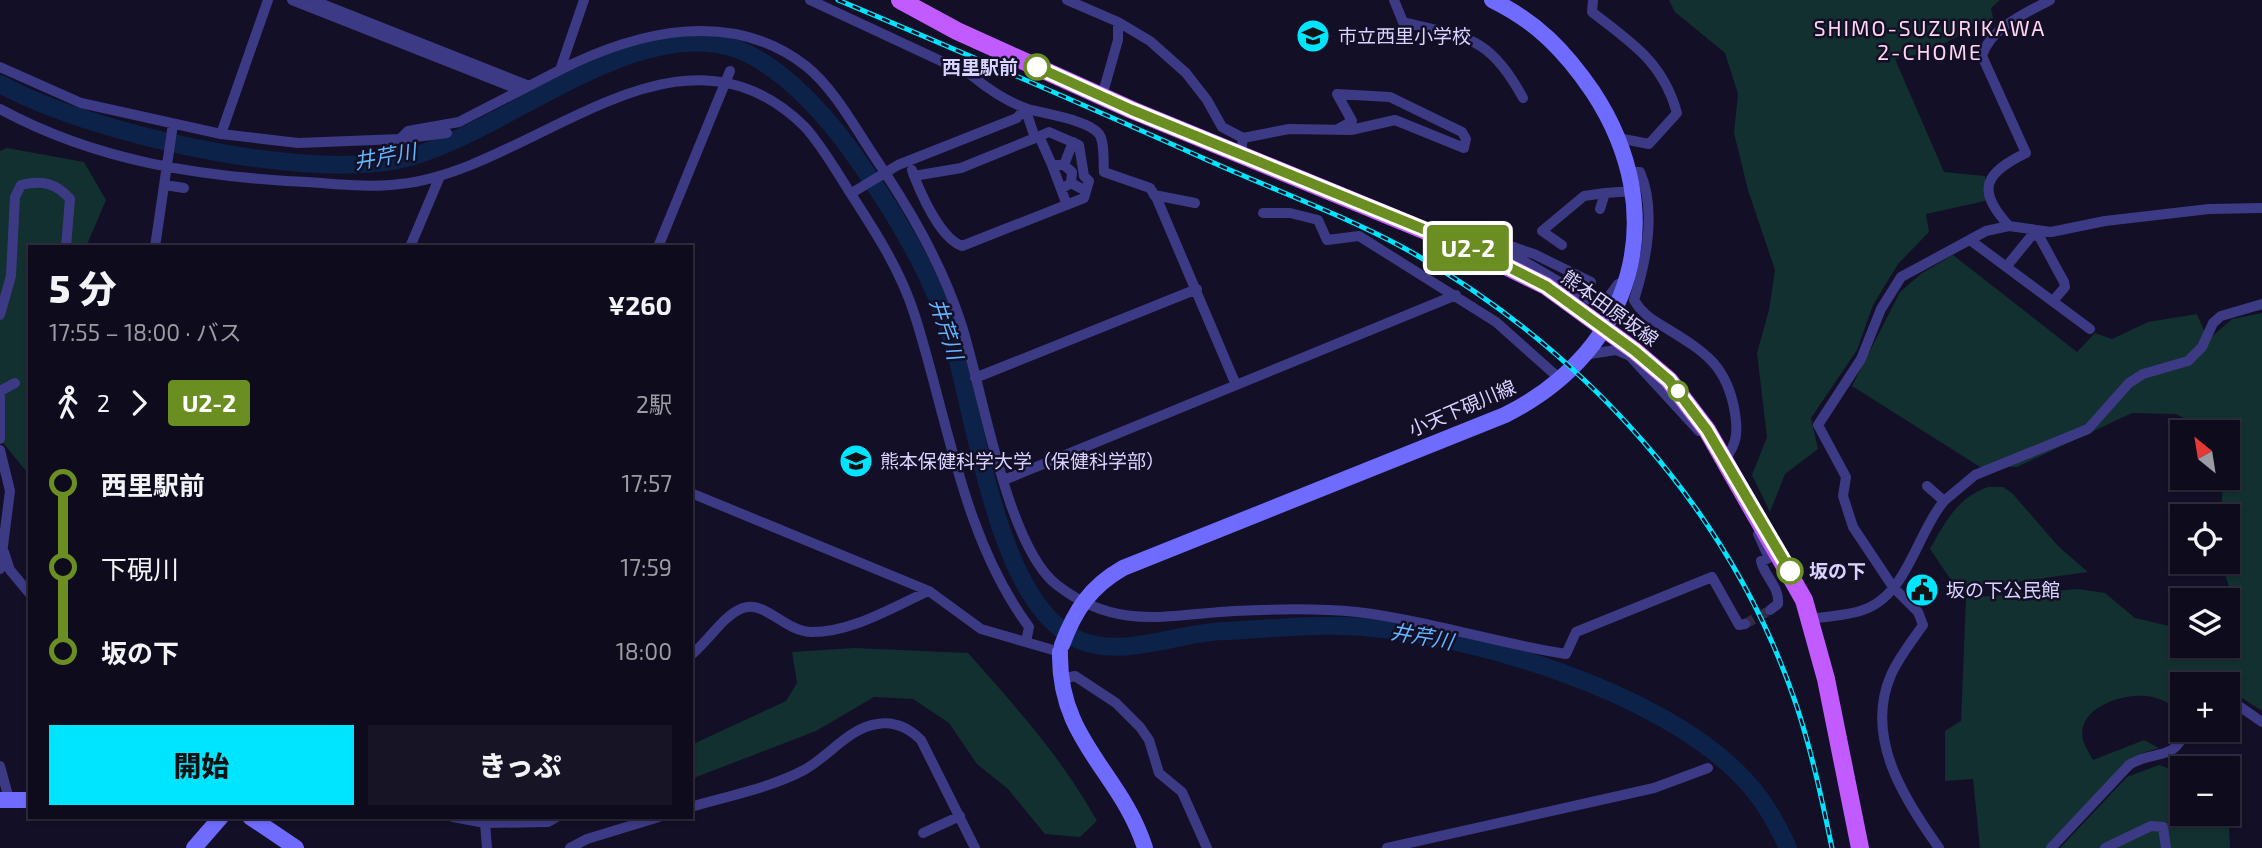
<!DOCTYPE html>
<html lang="ja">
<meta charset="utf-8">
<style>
body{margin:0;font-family:"Exo 2","Noto Sans JP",sans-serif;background:#171425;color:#f1f3f6;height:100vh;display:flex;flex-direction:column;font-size:26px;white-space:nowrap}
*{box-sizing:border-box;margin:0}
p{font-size:23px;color:#9b9ba3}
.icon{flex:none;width:38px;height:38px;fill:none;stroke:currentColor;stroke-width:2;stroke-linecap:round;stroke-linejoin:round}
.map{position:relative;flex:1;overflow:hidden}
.side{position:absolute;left:28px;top:245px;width:665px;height:574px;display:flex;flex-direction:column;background:#0e0b1c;border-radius:0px;box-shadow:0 2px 5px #0004,0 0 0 2px #2e2b3b}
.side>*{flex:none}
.badge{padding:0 14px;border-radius:5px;font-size:24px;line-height:46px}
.needle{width:46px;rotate:330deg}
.tools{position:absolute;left:2170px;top:420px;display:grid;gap:14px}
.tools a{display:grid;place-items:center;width:70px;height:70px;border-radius:0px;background:#0e0b1c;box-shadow:0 2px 5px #0004,0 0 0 2px #2e2b3b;font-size:35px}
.map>.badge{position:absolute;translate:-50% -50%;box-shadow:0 0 0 4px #fff}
.legs{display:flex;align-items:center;gap:10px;height:77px;padding:0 21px;font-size:23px}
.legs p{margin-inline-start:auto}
.headline{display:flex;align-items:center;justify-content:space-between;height:119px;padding:0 21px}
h1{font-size:38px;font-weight:800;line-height:52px}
.action{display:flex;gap:14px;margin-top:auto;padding:14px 21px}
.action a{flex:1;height:80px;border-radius:0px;background:#00e5ff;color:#111;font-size:28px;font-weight:800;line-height:80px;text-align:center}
.action a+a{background:#171425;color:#f1f3f6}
ul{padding:0 21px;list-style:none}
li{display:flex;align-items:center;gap:24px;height:84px;font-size:26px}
li i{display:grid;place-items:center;width:10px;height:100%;margin:0 9px;background:currentColor}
li i::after{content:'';width:18px;height:18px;margin:-9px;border:5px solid;border-radius:50%;background:#0e0b1c}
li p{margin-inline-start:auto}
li:first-child i{background:linear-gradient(#0000 50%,currentColor 0)}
li:last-child i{background:linear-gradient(currentColor 50%,#0000 0)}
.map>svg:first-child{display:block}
</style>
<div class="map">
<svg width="2262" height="848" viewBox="0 0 2262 848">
<rect width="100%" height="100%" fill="#130f26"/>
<path fill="#12302f" d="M1669,0H2000L1991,8L1993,18L1926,53L1895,59L1944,172L1985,176V201L1926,214L1929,232L1898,264L1873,305L1857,350L1811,418L1818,449L1785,474L1770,512L1752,475L1767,437L1757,353L1769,310L1775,270L1748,190L1734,133L1738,94L1725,53L1675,12Z
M7,148L84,162L106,200L86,247H30V476L0,439V151Z
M1953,255L2077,352L2095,333L2112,339L2148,322L2197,314L2208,340L2232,319L2262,313V711L2239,696L2228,697V684H2182V710C2173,705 2162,699 2152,697C2127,691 2075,707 2083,740C2085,747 2090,754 2093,760L2144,740L2159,748L2143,753L2047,848H1980L1973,779L1945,781V731L1961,721L1966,598L2078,589L2105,593L2135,618L2182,629V646H2228V624L2240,621L2221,562H2228V516H2221L2223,478H2228V432H2211L2176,414L2132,413L2017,467H1980L1852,386L1900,292L1922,273Z
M1988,487H2003L2012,493L2059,547L2088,572L1972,588L1953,583L1930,549C1945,522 1958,497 1988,487Z
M854,648L968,653C1016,707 1062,758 1097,821L1080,837L1045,834L1008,789L977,764L949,723L913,699L874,697L816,731L691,779V745L786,701L797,683L792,652Z
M2159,765L2182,773V814H2224L2229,824L2230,848H2060L2127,777Z"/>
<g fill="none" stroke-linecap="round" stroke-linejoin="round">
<path stroke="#0c2248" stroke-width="18" d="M0,84C89,133 298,180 398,160C499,139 632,12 737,49C778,64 821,110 847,145C885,198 919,251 943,312C976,395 990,602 1079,640C1124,659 1179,632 1225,631C1270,629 1317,623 1362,627C1476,636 1656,691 1738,773C1761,795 1775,820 1788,848"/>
<path stroke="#312d47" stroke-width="10" stroke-dasharray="10 5" stroke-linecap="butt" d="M1745,624L1770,610"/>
<path stroke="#3d3a85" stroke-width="10" d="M292,0L520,90
M312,0L529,86
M584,0L560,70C637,31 732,8 806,66C833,88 853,124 872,153C908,206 941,262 961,323C982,386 1006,546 1057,585C1116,631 1167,615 1234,611C1275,609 1317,608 1357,612C1430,621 1496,643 1566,654L1576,632L1712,577L1739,625L1745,624
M810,0L971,75C988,89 1007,102 1028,109C1045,114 1089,120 1099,134C1105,142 1103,162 1104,172L1150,188L1157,199L1236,385
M1067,0L1118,22V40L1102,96
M1394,0L1403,22C1467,38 1489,35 1523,98
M1593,0L1592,12C1632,43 1663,62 1677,113L1649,144L1618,138
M1118,22L1150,41L1186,73L1207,100L1222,127L1243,138
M0,67L81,103L221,134L268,0
M1337,94L1352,121L1338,129
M0,109C96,161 200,177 307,182C337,184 370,188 400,184C534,170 677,0 805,127C822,146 835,169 849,191C875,231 901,271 915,316C948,420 963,538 1029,627L1026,642
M221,134L298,143L400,139L408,131L459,122L560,70
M1039,136L1052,165H1064
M400,139L447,133
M1073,142L1064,165L1072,172L1071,183L1086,191
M1241,154L1243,138L1289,129L1351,130L1395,120L1464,148L1466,139L1462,132L1390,97L1337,94
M1052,165L1061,189
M912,170L914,176L961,168L1035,138L1025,108
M1630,172H1640C1657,211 1646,262 1634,300C1642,314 1653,320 1666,328C1705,352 1727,365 1735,413C1738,432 1737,444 1725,459
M914,176C922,196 941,239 962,246L1084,198L1089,181L1084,176L1079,145L1049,132L1035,138
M165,185L184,188
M855,191L898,165L1017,118L1025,108
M1154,195L1195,203
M1067,205L1061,189L1071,183
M1600,209L1605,193L1634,191
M1263,213H1290L1318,220L1327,240L1359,236L1496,322L1560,379
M2009,226C1975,189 1985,173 2026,153L1982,56C1990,28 2026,13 2050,0
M2033,234L2040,238L2064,282L2065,287L2053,301
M1970,240L2090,329
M1562,245L1542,231L1584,196L1605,193
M155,247L173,124
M410,247L440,176
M658,247L730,71
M1514,247L1515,256L1592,301L1605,302L1618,284
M1477,252L1486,244L1510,246L1534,254L1591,282
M2006,267L2033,234L2032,229
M0,315L11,276L15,197L21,185C42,180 56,183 70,199L66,247
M1583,355L1616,350L1630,356L1699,431
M975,378L1197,289
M0,391V439
M0,391L15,383
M0,450L10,491L0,569
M1004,480L1456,295
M691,493L929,591L981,629L1060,652
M1944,501L1975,475L2088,429L2129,383L2143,374L2188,361L2202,347L2213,323L2221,316L2262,304
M1758,534L1769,558L1761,561C1764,576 1780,587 1778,604L1770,610
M4,552L10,570L30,594
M1811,619C1827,616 1844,616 1860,611C1907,598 1916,534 1944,501L1927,486
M691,655C708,642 723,615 743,608C765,600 785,632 812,632C853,632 892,607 929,591
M1061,679L1075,676L1116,703L1140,727L1149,740L1159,773L1182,792L1207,848
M2228,704L2239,706L2262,722
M0,766L9,799
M691,807C728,796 770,788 804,770C828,757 849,728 877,724C894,721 909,728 921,740L975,848
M453,817L485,823L548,822L557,817
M485,823L487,848
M923,833L960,816
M570,848L587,839L659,817
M1387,848L1654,788L1708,768
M1939,848C1904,799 1864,737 1891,675C1899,657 1912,641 1923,625L1918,612L1893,587L1853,527L1843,496L1846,477L1818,425L1861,359L1881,309L1901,277L1986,231L2009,226L2051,232L2105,221L2209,209L2262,208
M2051,848L2129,765C2156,748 2172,764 2186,730
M2105,848L2151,826L2163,827L2166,848"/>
<path stroke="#6f6bff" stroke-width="16" d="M1062,645C1075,610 1090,587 1123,568L1505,415C1635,350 1673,214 1593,92C1565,51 1537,22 1492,0
M1060,652C1058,741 1121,772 1145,848
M0,800H30
M250,817L296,848
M194,848L221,817"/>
<path stroke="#c25bff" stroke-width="18" d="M900,0L957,31L1132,110L1477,252L1546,286L1635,351L1669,380L1707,430L1804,600L1826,679L1860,848"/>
<defs>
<path id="rail" d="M838,0C964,53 1089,107 1214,163C1277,191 1343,215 1404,248C1582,347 1732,511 1797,707C1812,753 1822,800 1832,848"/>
</defs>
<use href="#rail" stroke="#00e5ff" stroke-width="5"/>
<use href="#rail" stroke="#130f26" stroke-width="2.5" stroke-dasharray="8" stroke-linecap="butt"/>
</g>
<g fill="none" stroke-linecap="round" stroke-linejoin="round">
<defs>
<path id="line-1" d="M1037,67L1132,110L1477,251L1546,286L1635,351L1669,380L1707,430L1790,571"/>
</defs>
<use href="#line-1" stroke="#fff" stroke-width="16"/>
<use href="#line-1" stroke="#6b8e23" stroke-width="10"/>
</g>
<defs>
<symbol id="school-disc" viewBox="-11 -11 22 22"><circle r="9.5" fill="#00e5ff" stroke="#130f26"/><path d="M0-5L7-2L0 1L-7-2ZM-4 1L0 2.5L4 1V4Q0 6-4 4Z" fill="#111"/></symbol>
<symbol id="university-disc" viewBox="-11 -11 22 22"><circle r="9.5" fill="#00e5ff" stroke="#130f26"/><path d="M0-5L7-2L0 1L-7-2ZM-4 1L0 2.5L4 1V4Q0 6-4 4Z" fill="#111"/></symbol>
<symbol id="civic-disc" viewBox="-11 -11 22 22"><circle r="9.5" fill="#00e5ff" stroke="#130f26"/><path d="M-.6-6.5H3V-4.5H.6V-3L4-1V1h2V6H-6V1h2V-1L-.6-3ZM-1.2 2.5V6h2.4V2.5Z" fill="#111"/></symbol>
</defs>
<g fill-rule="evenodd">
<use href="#school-disc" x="1294" y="17" width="38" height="38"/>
<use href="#university-disc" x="837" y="442" width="38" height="38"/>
<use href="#civic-disc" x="1903" y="571" width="38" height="38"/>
</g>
<g fill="#fff" stroke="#6b8e23" stroke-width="3.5">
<circle cx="1037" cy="67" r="12"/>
<circle cx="1678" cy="391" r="9"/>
<circle cx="1790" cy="571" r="12"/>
</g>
<g text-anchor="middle" stroke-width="5" stroke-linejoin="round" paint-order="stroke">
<g font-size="19" fill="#d9d4ff" stroke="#130f26" text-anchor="start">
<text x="1338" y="43">市立西里小学校</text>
<text x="880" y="468">熊本保健科学大学（保健科学部）</text>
<text x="1946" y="597">坂の下公民館</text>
</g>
<g font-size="19" font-weight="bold" fill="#d9d4ff" stroke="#130f26" text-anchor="end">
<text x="1018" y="74">西里駅前</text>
<text x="1809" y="578" text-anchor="start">坂の下</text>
</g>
<g font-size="19" fill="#d9d4ff" stroke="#130f26">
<text transform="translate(1610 308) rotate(36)" y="7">熊本田原坂線</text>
<text transform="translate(1462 408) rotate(-23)" y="7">小天下硯川線</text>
</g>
<g font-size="21" letter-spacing="2" fill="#ffd6f0" stroke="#130f26">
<text x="1930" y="36">SHIMO-SUZURIKAWA<tspan x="1930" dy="24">2-CHOME</tspan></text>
</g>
<g font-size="21" font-style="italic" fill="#62b6ff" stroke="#130f26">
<text transform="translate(385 157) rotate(-10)" y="7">井芹川</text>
<text transform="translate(946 329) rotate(72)" y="7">井芹川</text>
<text transform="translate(1422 637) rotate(10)" y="7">井芹川</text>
</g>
</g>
</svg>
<div class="tools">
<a><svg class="needle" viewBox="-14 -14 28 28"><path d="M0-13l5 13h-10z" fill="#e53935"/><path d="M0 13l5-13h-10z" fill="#9b9ba3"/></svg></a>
<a><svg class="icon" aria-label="locate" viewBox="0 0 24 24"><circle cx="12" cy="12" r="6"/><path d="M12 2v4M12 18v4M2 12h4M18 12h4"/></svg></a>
<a><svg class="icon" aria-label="layers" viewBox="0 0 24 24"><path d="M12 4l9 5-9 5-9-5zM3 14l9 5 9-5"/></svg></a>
<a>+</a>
<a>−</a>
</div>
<b class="badge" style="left:1468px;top:248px;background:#6b8e23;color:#fff">U2-2</b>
<section class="side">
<div class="headline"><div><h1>5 分</h1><p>17:55 – 18:00 · バス</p></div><b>¥260</b></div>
<div class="legs"><svg class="icon" aria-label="walk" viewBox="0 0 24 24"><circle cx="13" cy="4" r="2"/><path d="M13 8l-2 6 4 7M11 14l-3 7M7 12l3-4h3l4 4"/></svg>2<svg class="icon" aria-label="forward" viewBox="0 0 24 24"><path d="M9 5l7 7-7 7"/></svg><b class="badge" style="background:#6b8e23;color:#fff">U2-2</b><p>2駅</p></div>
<ul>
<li><i style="color:#6b8e23"></i><b>西里駅前</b><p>17:57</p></li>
<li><i style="color:#6b8e23"></i><span>下硯川</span><p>17:59</p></li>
<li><i style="color:#6b8e23"></i><b>坂の下</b><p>18:00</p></li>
</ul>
<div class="action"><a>開始</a><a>きっぷ</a></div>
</section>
</div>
